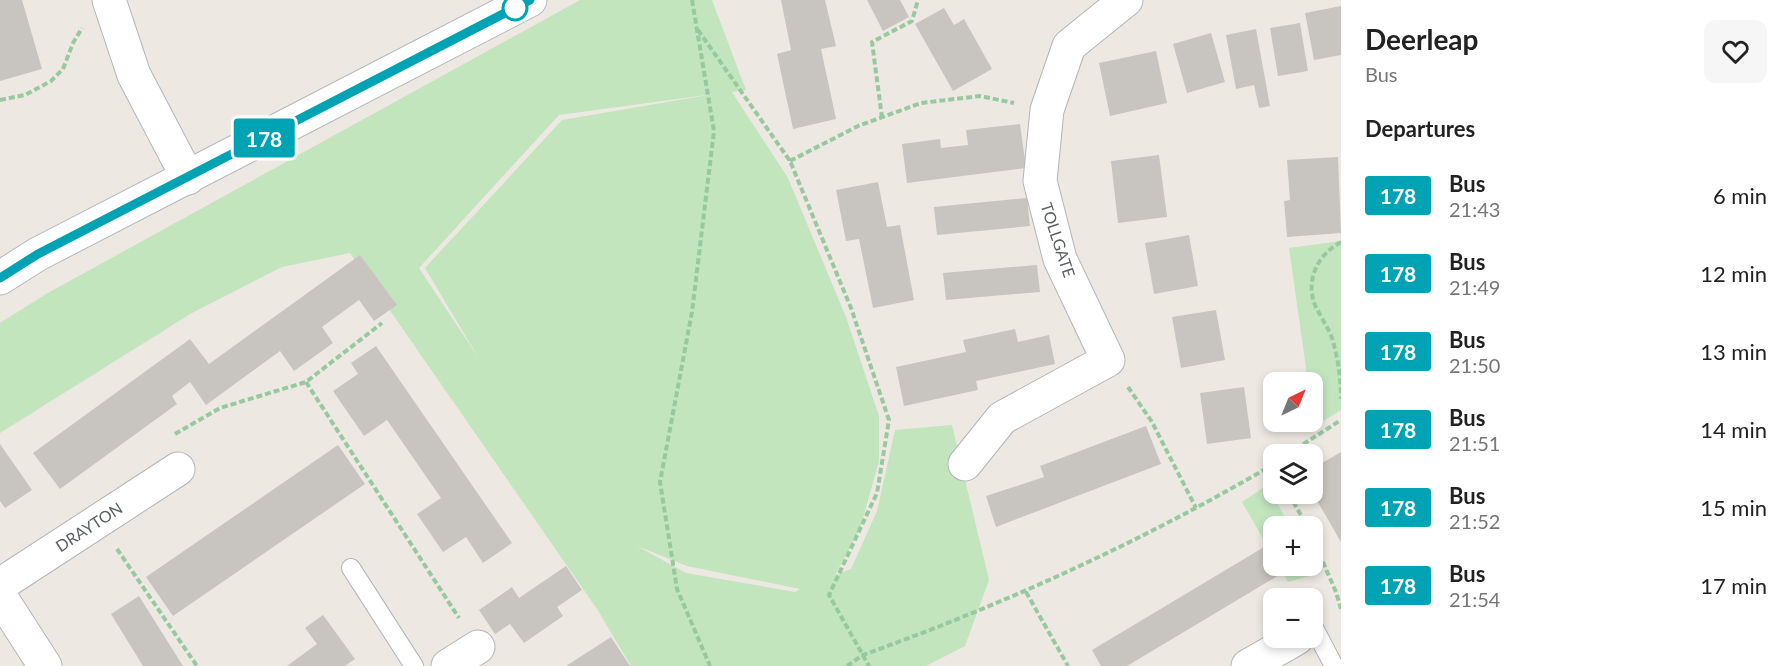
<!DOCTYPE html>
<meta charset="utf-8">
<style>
body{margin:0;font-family:Lato,sans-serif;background:#f6f6f6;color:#222;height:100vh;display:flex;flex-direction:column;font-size:22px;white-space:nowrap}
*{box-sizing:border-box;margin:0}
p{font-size:20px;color:#767676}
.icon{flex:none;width:33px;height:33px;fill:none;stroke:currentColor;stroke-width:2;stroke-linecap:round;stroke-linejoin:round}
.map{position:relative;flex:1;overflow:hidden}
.details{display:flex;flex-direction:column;background:#fff;width:450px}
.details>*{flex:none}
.badge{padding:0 12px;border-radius:4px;font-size:21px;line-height:39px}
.needle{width:39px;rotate:43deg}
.controls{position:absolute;left:1263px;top:372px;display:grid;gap:12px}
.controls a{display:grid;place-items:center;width:60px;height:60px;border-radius:12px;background:#fff;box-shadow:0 3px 9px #0003;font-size:30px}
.map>.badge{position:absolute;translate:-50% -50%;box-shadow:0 0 0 3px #fff}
h2{padding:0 24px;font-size:22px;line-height:54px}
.round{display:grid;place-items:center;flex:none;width:63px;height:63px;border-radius:12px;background:#f6f6f6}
.summary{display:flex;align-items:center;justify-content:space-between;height:102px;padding:0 24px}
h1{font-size:28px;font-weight:700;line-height:45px}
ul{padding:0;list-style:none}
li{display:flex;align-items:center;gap:18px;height:78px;padding:0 24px}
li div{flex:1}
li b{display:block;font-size:22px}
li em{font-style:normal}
li .badge{min-width:66px;font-weight:700;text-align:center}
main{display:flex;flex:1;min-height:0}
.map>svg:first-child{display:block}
</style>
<main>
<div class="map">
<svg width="1341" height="666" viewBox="0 0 1341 666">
<rect width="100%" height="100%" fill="#ede9e2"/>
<path fill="#c2e5be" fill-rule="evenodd" d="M580,0H712L746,90L732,92L788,178L846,317L879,416V461L860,529L835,575L851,569L877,511L895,430L952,425L989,580L965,646L926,666H631L597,609L350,253L282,267L192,313L0,433V323L46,294ZM714,94L562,120L425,268L478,357L419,268L559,115ZM637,546L687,566L800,589L795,592L686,573Z
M1341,241V410L1314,427L1312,382H1308L1289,248Z
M1267,485L1290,526H1274L1273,556L1242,502Z
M1279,566H1309L1313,575L1288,582Z"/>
<path fill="#c8c4bf" d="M0,0H22L42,69L0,81Z
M781,0H825L836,46L821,49L836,119L793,129L777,54L791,50Z
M867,0H900L909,17L883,31Z
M1341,6V55L1314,60L1305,13Z
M944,8L954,25L964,19L992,69L953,91L915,24Z
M1300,23L1308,71L1278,76L1270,28Z
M1256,29L1270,106L1259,108L1254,85L1236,89L1226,35Z
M1211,33L1225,82L1187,93L1173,44Z
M1156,51L1167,103L1110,116L1099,63Z
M1020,124L1026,168L907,183L902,144L940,139L941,148L968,145L966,130Z
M1159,155L1167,217L1118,223L1111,161Z
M1338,157L1341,233L1287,237L1284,201L1290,200L1287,160Z
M878,182L887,227L900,225L914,300L873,308L859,239L846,241L836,190Z
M1027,198L1030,226L937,235L934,207Z
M1189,235L1198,286L1154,294L1145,243Z
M360,255L397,305L374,321L359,300L322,327L333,343L294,371L280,351L206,405L190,382L172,396L177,404L60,489L33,453L190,339L209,364Z
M1037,265L1040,292L946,300L943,273Z
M1216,310L1225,360L1181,368L1172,317Z
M1015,329L1018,342L1049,335L1055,364L976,381L978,390L904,406L896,367L966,352L963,340Z
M376,346L512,543L483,563L466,537L443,552L417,514L441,498L387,420L364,436L333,391L358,374L351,363Z
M1244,387L1251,438L1207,444L1200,393Z
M1146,426L1161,464L996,527L986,496L1044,477L1040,466Z
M0,444L32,490L5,508L0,501Z
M338,445L365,484L173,616L146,577Z
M1341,452V542L1312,492V469Z
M1274,541V566H1287L1289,569L1127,666H1101L1092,650Z
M566,566L582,590L557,607L563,616L524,643L510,624L495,634L479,610L512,587L519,598Z
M139,596L183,666H143L111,614Z
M323,615L355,659L345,666H287L317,644L305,628Z
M611,637L630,666H566Z"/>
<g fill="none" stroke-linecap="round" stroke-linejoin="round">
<defs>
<path id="lane" d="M351,568L414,666
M1314,628L1334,666"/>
<path id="street" d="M109,0L134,75L188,178
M965,464L1002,418L1108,360L1060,259L1040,181L1047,110L1069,46L1126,0
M0,585L178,469
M0,596L45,666
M448,666L478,647
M1248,666L1297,638"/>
<path id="secondary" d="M0,278L38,254L530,0"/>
</defs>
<use href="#lane" stroke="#b2b5b9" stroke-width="20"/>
<use href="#street" stroke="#b2b5b9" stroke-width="35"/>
<use href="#secondary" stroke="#b3b8bc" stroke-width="35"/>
<path stroke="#98c8a0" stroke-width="4" stroke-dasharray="6 3" stroke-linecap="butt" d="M692,0L714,131L692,312L660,482L677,589L710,666
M698,30L790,161L851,308L889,420L877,493L829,595L869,666
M0,100L25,95L51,81L63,69L73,43L82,28
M882,118L872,42L912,21L918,0
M790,161L858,126L921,103L980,96L1014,103
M1341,242C1318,254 1305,280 1315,305C1320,316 1328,327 1332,338C1338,358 1341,378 1341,399
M306,382L459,618
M1128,387L1152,422L1196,508
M175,434L220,408L306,382L382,323
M1288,454L1341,420
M1289,494L1307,526
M1312,537L1336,592L1341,609
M117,549L197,666
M1026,592L1068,666
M847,666L863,655C1005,604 1143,541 1274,464"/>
<use href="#lane" stroke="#fff" stroke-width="18"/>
<use href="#street" stroke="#fff" stroke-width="33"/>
<use href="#secondary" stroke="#fff" stroke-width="33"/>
</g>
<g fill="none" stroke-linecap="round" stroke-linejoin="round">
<defs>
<path id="line" d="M0,278L38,254L530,0"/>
</defs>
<use href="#line" stroke="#fff" stroke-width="14"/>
<use href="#line" stroke="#00a3b4" stroke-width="9"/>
</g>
<circle fill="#fff" stroke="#00a3b4" stroke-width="3" cx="515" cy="8" r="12"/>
<g text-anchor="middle" stroke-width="6" stroke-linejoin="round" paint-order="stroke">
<g font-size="16" fill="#5a5f62" stroke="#fff">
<text transform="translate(1058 240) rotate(72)" y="6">TOLLGATE</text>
<text transform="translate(89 527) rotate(-33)" y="6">DRAYTON</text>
</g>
</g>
</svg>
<div class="controls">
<a><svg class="needle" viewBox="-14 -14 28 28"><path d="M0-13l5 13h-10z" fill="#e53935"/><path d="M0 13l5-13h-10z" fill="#767676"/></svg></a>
<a><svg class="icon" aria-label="layers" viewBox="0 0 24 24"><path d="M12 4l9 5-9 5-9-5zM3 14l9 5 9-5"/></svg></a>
<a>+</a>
<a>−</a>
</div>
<b class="badge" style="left:264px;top:138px;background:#00a3b4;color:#fff">178</b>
</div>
<section class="details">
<div class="summary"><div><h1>Deerleap</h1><p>Bus</p></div><a class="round"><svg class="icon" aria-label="heart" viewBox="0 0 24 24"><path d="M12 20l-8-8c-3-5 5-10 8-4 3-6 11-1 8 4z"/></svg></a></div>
<h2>Departures</h2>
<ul>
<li><span class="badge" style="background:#00a3b4;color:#fff">178</span><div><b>Bus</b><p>21:43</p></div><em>6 min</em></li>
<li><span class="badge" style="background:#00a3b4;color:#fff">178</span><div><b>Bus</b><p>21:49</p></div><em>12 min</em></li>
<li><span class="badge" style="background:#00a3b4;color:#fff">178</span><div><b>Bus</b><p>21:50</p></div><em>13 min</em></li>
<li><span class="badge" style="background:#00a3b4;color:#fff">178</span><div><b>Bus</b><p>21:51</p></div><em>14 min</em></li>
<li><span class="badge" style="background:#00a3b4;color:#fff">178</span><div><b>Bus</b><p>21:52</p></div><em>15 min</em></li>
<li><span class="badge" style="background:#00a3b4;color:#fff">178</span><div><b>Bus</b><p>21:54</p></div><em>17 min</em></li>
</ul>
</section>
</main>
